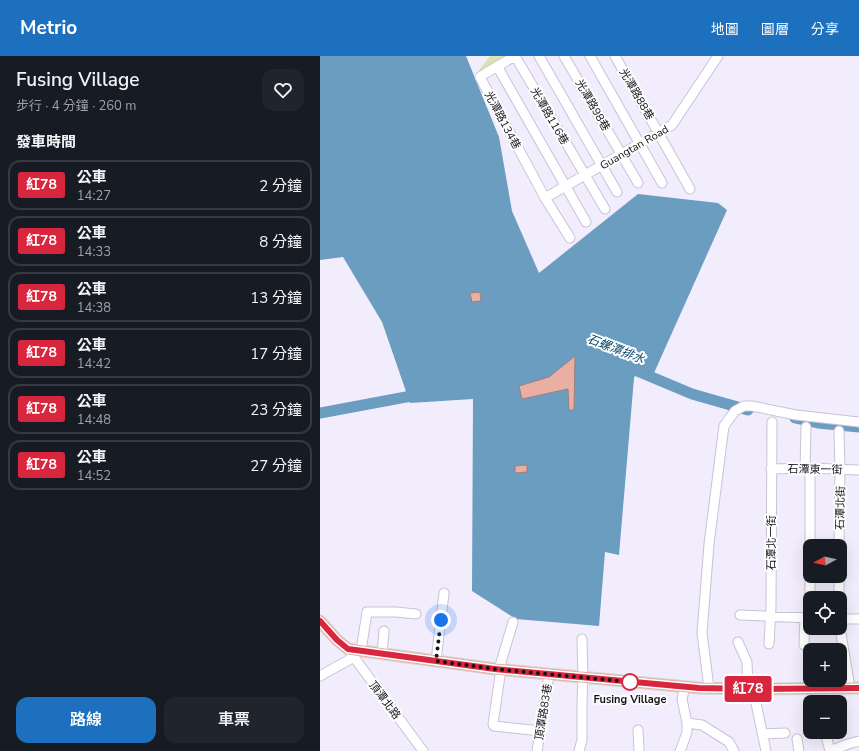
<!DOCTYPE html>
<html lang="zh-TW">
<meta charset="utf-8">
<style>
body{margin:0;font-family:"Nunito Sans","Noto Sans TC",sans-serif;background:#20242c;color:#f1f3f6;height:100vh;display:flex;flex-direction:column;font-size:15px;white-space:nowrap}
*{box-sizing:border-box;margin:0}
p{font-size:13px;color:#9ea1a6}
.icon{flex:none;width:22px;height:22px;fill:none;stroke:currentColor;stroke-width:2;stroke-linecap:round;stroke-linejoin:round}
.map{position:relative;flex:1;overflow:hidden}
.sheet{display:flex;flex-direction:column;background:#171b24;width:320px}
.sheet>*{flex:none}
.badge{padding:0 8px;border-radius:3px;font-size:14px;line-height:26px}
.needle{width:26px;rotate:262deg}
.buttons{position:absolute;left:483px;top:483px;display:grid;gap:8px}
.buttons a{display:grid;place-items:center;width:44px;height:44px;border-radius:8px;background:#171b24;box-shadow:0 4px 16px #0002;font-size:20px}
.you{position:absolute;width:20px;height:20px;margin:-10px;border:3px solid #fff;border-radius:50%;background:#1a73e8;box-shadow:0 0 0 6px #1a73e833}
.map>.badge{position:absolute;translate:-50% -50%;box-shadow:0 0 0 2px #fff}
h2{padding:0 16px;font-size:15px;line-height:36px}
.round{display:grid;place-items:center;flex:none;width:42px;height:42px;border-radius:12px;background:#20242c}
.overview{display:flex;align-items:center;justify-content:space-between;height:68px;padding:0 16px}
h1{font-size:19px;font-weight:600;line-height:30px}
.action{display:flex;gap:8px;margin-top:auto;padding:8px 16px}
.action a{flex:1;height:46px;border-radius:12px;background:#1c70be;color:#fff;font-size:16px;font-weight:600;line-height:46px;text-align:center}
.action a+a{background:#20242c;color:#f1f3f6}
ul{padding:0;list-style:none}
li{display:flex;align-items:center;gap:12px;height:50px;margin:0 8px 6px;padding:0 8px;border:2px solid #363941;border-radius:12px}
li div{flex:1}
li b{display:block;font-size:15px}
li em{font-style:normal}
li .badge{min-width:44px;font-weight:700;text-align:center}
header{display:flex;align-items:center;gap:24px;box-sizing:border-box;height:56px;padding:0 20px;background:#1c70be;color:#fff}
header strong{font-size:19px}
nav{display:flex;gap:22px;margin-inline-start:auto;font-size:14px}
main{display:flex;flex:1;min-height:0}
.map>svg:first-child{display:block}
</style>
<header>
<strong>Metrio</strong>
<nav><a>地圖</a><a>圖層</a><a>分享</a></nav>
</header>
<main>
<section class="sheet">
<div class="overview"><div><h1>Fusing Village</h1><p>步行 · 4 分鐘 · 260 m</p></div><a class="round"><svg class="icon" aria-label="heart" viewBox="0 0 24 24"><path d="M12 20l-8-8c-3-5 5-10 8-4 3-6 11-1 8 4z"/></svg></a></div>
<h2>發車時間</h2>
<ul>
<li><span class="badge" style="background:#d7263d;color:#fff">紅78</span><div><b>公車</b><p>14:27</p></div><em>2 分鐘</em></li>
<li><span class="badge" style="background:#d7263d;color:#fff">紅78</span><div><b>公車</b><p>14:33</p></div><em>8 分鐘</em></li>
<li><span class="badge" style="background:#d7263d;color:#fff">紅78</span><div><b>公車</b><p>14:38</p></div><em>13 分鐘</em></li>
<li><span class="badge" style="background:#d7263d;color:#fff">紅78</span><div><b>公車</b><p>14:42</p></div><em>17 分鐘</em></li>
<li><span class="badge" style="background:#d7263d;color:#fff">紅78</span><div><b>公車</b><p>14:48</p></div><em>23 分鐘</em></li>
<li><span class="badge" style="background:#d7263d;color:#fff">紅78</span><div><b>公車</b><p>14:52</p></div><em>27 分鐘</em></li>
</ul>
<div class="action"><a>路線</a><a>車票</a></div>
</section>
<div class="map">
<svg width="539" height="695" viewBox="0 0 539 695">
<rect width="100%" height="100%" fill="#f2edfd"/>
<path fill="#dbe4ae" d="M170,0H192L163,20L159,14Z"/>
<path fill="#6a9dbf" d="M0,0H146L179,81L192,155L219,217L318,138L398,147L407,154L334,317L319,311L314,322L299,499L285,496L279,570L196,563L152,535L153,343L90,347L62,266L23,201L0,204Z"/>
<g fill="none" stroke-linecap="round" stroke-linejoin="round">
<path stroke="#6a9dbf" stroke-width="11" d="M303,309L372,338L428,354
M0,357L102,338
M475,362L498,367L539,371"/>
</g>
<path fill="#ebaea3" stroke="#97827d" d="M160,236L161,245L152,246L150,237Z
M255,300L254,354H249L248,333L202,343L199,330L229,321Z
M207,409V416L195,417V410Z"/>
<g fill="none" stroke-linecap="round" stroke-linejoin="round">
<defs>
<path id="minor" d="M195,0L166,17L160,21L225,142L250,182
M195,0L285,153
M219,0L297,136
M244,0L318,127
M270,0L342,127
M295,0L370,133
M177,10L266,166
M225,142L352,69L398,0
M485,412L486,371
M490,412V562
M451,413L490,412L539,414
M519,490L520,413L519,375
M519,542V520
M420,559L490,562
M520,563H539
M520,572L530,632
M418,586L427,606L428,633
M449,588L451,551L452,366
M484,589L485,562
M28,593L103,695
M41,595L47,556H76L96,558
M62,598L64,575
M116,605L124,537
M179,613L193,566
M181,613L173,668L174,670L220,675
M0,620L34,601
M389,632L382,577L389,488L404,370L415,355L424,350H432L476,359L539,366
M433,633L446,695
M367,667L382,669L409,686L414,695
M318,674L319,695
M505,676L510,695
M442,678L465,677
M477,683L479,695
M217,695L229,618
M259,695L262,684V645L263,621L262,583
M360,695L361,693L367,676V667L362,643L365,631
M510,695L528,688L539,685"/>
<path id="major" d="M0,565L17,584L28,593L175,613L379,632L433,633L539,632"/>
</defs>
<use href="#minor" stroke="#c9c2d6" stroke-width="11"/>
<use href="#major" stroke="#d5d5d6" stroke-width="13"/>
<use href="#minor" stroke="#fff" stroke-width="9"/>
<use href="#major" stroke="#e9afa2" stroke-width="11"/>
</g>
<g fill="none" stroke-linecap="round" stroke-linejoin="round">
<defs>
<path id="line" d="M0,565L17,584L28,593L175,613L379,632L433,633L539,632"/>
</defs>
<use href="#line" stroke="#fff" stroke-width="9"/>
<use href="#line" stroke="#d7263d" stroke-width="6"/>
<path stroke="#16131a" stroke-width="4" stroke-dasharray="0 7.2" d="M121,564L116,605L175,613L310,626"/>
</g>
<circle fill="#fff" stroke="#d7263d" stroke-width="2" cx="310" cy="626" r="8"/>
<g text-anchor="middle" stroke-width="4" stroke-linejoin="round" paint-order="stroke">
<g font-size="11" fill="#16131a" stroke="#fdfdfd">
<text transform="translate(317 38) rotate(60)" y="4">光潭路88巷</text>
<text transform="translate(273 49) rotate(60)" y="4">光潭路98巷</text>
<text transform="translate(230 60) rotate(60)" y="4">光潭路116巷</text>
<text transform="translate(183 64) rotate(62)" y="4">光潭路134巷</text>
<text transform="translate(314 91) rotate(-30)" y="4">Guangtan Road</text>
<text transform="translate(495 413) rotate(1)" y="4">石潭東一街</text>
<text transform="translate(520 452) rotate(-89)" y="4">石潭北街</text>
<text transform="translate(451 487) rotate(-90)" y="4">石潭北一街</text>
<text transform="translate(65 644) rotate(53)" y="4">頂潭北路</text>
<text transform="translate(223 656) rotate(-81)" y="4">頂潭路83巷</text>
</g>
<g font-size="11" font-weight="bold" fill="#16131a" stroke="#fdfdfd">
<text x="310" y="647">Fusing Village</text>
</g>
<g font-size="12" font-style="italic" fill="#024769" stroke="#fdfdfd">
<text transform="translate(296 293) rotate(21)" y="4">石螺潭排水</text>
</g>
</g>
</svg>
<div class="buttons">
<a><svg class="needle" viewBox="-14 -14 28 28"><path d="M0-13l5 13h-10z" fill="#e53935"/><path d="M0 13l5-13h-10z" fill="#9ea1a6"/></svg></a>
<a><svg class="icon" aria-label="locate" viewBox="0 0 24 24"><circle cx="12" cy="12" r="6"/><path d="M12 2v4M12 18v4M2 12h4M18 12h4"/></svg></a>
<a>+</a>
<a>−</a>
</div>
<div class="you" style="left:121px;top:564px"></div>
<b class="badge" style="left:428px;top:633px;background:#d7263d;color:#fff">紅78</b>
</div>
</main>
